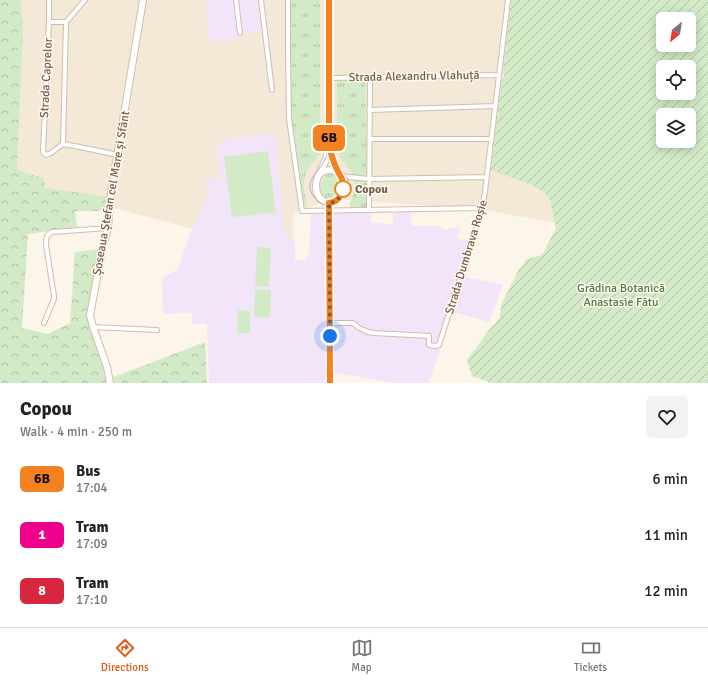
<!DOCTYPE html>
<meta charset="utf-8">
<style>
body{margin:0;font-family:Signika,sans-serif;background:#f2f2f2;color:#222;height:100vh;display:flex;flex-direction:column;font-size:15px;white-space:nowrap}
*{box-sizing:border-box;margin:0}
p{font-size:13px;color:#767676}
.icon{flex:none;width:22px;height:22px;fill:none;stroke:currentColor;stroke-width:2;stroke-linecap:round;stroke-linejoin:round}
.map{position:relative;height:383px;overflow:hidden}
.panel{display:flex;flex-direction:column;background:#fff;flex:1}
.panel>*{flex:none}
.badge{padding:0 8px;border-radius:6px;font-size:14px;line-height:26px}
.needle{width:26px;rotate:210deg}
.controls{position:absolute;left:656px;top:12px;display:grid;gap:8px}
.controls a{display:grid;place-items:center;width:40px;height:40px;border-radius:6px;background:#fff;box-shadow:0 2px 10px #0003;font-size:20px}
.you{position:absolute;width:20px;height:20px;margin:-10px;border:3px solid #fff;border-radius:50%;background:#1a73e8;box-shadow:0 0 0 6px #1a73e833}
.map>.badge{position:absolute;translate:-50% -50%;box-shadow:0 0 0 2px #fff}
.round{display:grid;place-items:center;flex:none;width:42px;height:42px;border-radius:6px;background:#f2f2f2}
.overview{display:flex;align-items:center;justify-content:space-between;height:68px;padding:0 20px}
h1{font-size:19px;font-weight:700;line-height:30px}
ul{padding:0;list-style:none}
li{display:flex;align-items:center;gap:12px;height:56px;padding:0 20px}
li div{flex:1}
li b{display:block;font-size:15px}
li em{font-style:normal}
li .badge{min-width:44px;font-weight:700;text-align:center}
.tab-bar{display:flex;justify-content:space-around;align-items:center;height:56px;border-top:1px solid #e0e0e0;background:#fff;font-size:11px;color:#767676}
.tab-bar a{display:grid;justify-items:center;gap:2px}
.tab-bar .on{color:#ea580c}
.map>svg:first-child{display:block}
</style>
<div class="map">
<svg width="708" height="383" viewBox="0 0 708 383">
<defs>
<pattern id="grass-tufts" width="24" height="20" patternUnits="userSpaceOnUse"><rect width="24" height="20" fill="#d3eac7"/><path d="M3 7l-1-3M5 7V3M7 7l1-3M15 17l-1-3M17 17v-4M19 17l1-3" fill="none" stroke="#b0c1a4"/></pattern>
<pattern id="forest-crowns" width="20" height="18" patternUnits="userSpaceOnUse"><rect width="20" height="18" fill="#d3eac7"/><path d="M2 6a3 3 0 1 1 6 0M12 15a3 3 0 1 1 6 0" fill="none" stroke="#b0c1a4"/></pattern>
<pattern id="garden-furrows" width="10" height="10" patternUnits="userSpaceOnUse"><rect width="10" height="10" fill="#d3eac7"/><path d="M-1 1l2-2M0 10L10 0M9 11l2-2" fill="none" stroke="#b0c1a4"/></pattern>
</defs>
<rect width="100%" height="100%" fill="#fcf5e9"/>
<path fill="#f4e8d7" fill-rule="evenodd" d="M0,0H708V248L669,244L480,209L334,199L293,213V240L227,238L114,208L2,179ZM663,19H689V45H663ZM663,67H689V93H663ZM663,115H689V141H663Z"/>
<path fill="#f2e5f9" d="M205,0H257L261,31L241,33L237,39L210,42Z
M275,133L285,233L295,242V260H306L309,254L311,214L372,212L371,222L393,225V213L411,212V226H440L441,228L448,230L449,228H460L457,239L469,240L458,275L503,285L489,322L447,310L437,343L442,346L428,383H394L339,373H326L325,383H209L207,324H192V313L163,314L162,279L165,276L178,270L189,236L208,195L206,179L220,178L217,146L222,141L230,138Z"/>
<path fill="url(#grass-tufts)" d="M290,0H320V153C317,159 314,161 310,166C301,177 303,192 308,205H306L303,203L291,116Z
M365,79L367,206L365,207H350L349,204C354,196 356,187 354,177C352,168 341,163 339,154C336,144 337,133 337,123C337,109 337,96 337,82L338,81Z
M331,173C343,178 341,200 329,199C317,197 317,176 331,173Z"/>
<path fill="url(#forest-crowns)" d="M0,0H21L23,30L17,170L44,178L45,188L110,197L107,211H75L77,227L28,234L22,328L48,334L70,323L75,252L99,249L88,323L107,367L109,383H0Z
M205,342L207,383H112L111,378Z"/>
<path fill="url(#garden-furrows)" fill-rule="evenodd" d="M511,0H708V383H491L472,376L467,360L490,329L500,318L501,305L518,271L527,259L542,255L556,228L550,200L544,192L529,184L491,170L497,117L499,114L498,111L502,78H504V74L503,72ZM663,19H689V45H663ZM663,67H689V93H663ZM663,115H689V141H663Z"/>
<path fill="#d3eac7" d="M268,151L276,212L232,217L224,157Z
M257,247L271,248L269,287L255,286Z
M255,289L271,290L270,318L254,317Z
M238,310L250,311V333H237Z"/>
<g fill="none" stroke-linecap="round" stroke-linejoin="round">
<defs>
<path id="street" d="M49,0V22L43,152L46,155L51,153L63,144L80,147L118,155
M236,0L240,33
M261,0L272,90
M288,0V52L289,119L302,211L482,208
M49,22H66
M66,22L85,0
M329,78L499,75
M369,110L496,106
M369,139H491
M63,144L66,22
M340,176L369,179L487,177
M369,210L370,77
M44,323L54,299V296L46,245C46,239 46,234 52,232L108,228
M330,323H353L359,328L368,332L374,333L429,336V345L436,346L439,345L482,208L485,192L508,0
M93,327L157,330"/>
<path id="secondary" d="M329,0V147C331,153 333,159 335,165C337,172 343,178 343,185C344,208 316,209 316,185C316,176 323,168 326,159C327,155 328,151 329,147
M320,174C325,169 333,169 338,173
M329,203L330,383
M110,383L107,367L93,327L90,315L103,246L108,228L111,193L143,0"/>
</defs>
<use href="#street" stroke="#cebeaf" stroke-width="6"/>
<use href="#secondary" stroke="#d1beac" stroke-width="8"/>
<use href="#street" stroke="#fff" stroke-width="4"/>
<use href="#secondary" stroke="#fff" stroke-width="6"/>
<path stroke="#b9a6c6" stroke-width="1" d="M328,0L329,147C328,151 327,156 325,159C320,172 302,181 314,197C325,213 349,204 349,185C348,177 343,173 339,167C334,161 332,154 330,147V0"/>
</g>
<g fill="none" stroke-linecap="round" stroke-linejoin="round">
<defs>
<path id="line" d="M329,0V147C331,153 333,160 335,165C337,170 340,175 342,179C346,190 340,202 329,203L330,383"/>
</defs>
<use href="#line" stroke="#fff" stroke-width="9"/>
<use href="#line" stroke="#f58220" stroke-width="6"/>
<path stroke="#765d4d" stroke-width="4" stroke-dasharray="0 7.2" d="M330,336L329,203C337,202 341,197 343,189"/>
</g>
<circle fill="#fff" stroke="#f58220" stroke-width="2" cx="343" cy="189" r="8"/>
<g text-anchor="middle" stroke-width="3" stroke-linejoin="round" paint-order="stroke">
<g font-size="12" fill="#765d4d" stroke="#fff9ef">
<text transform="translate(414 76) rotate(-1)" y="4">Strada Alexandru Vlahuță</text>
<text transform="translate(46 78) rotate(-87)" y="4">Strada Caprelor</text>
<text transform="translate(111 193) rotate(-80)" y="4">Șoseaua Ștefan cel Mare și Sfânt</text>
<text transform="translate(466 257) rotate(-73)" y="4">Strada Dumbrava Roșie</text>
</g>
<g font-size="12" font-weight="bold" fill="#765d4d" stroke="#fff9ef" text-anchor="start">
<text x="355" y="193">Copou</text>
</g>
<g font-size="12" fill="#537b44" stroke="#fff9ef">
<text x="621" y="292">Grădina Botanică<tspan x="621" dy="14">Anastasie Fătu</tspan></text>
</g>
</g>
</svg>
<div class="controls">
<a><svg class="needle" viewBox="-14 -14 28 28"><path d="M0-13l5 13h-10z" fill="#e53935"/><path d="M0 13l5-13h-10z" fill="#767676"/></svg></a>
<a><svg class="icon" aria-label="locate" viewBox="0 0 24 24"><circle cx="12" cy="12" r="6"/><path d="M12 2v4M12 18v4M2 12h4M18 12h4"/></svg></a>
<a><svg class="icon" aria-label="layers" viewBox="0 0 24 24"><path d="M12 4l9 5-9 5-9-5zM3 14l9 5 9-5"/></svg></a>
</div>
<div class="you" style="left:330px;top:336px"></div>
<b class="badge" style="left:329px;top:138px;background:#f58220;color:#111">6B</b>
</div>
<section class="panel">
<div class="overview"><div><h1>Copou</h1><p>Walk · 4 min · 250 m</p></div><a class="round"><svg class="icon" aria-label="heart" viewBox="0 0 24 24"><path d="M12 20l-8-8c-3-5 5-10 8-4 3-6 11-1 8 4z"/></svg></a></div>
<ul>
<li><span class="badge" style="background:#f58220;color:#111">6B</span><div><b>Bus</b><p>17:04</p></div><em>6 min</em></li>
<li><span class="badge" style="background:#ec008c;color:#fff">1</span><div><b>Tram</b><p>17:09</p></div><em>11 min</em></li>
<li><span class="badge" style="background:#d7263d;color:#fff">8</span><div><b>Tram</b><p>17:10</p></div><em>12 min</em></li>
</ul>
</section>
<nav class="tab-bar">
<a class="on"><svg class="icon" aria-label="directions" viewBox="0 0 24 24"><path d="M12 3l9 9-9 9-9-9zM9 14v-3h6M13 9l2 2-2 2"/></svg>Directions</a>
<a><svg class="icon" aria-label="map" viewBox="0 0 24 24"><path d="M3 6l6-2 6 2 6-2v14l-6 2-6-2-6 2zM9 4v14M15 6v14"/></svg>Map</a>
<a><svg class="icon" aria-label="tickets" viewBox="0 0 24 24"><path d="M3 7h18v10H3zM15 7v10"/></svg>Tickets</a>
</nav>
